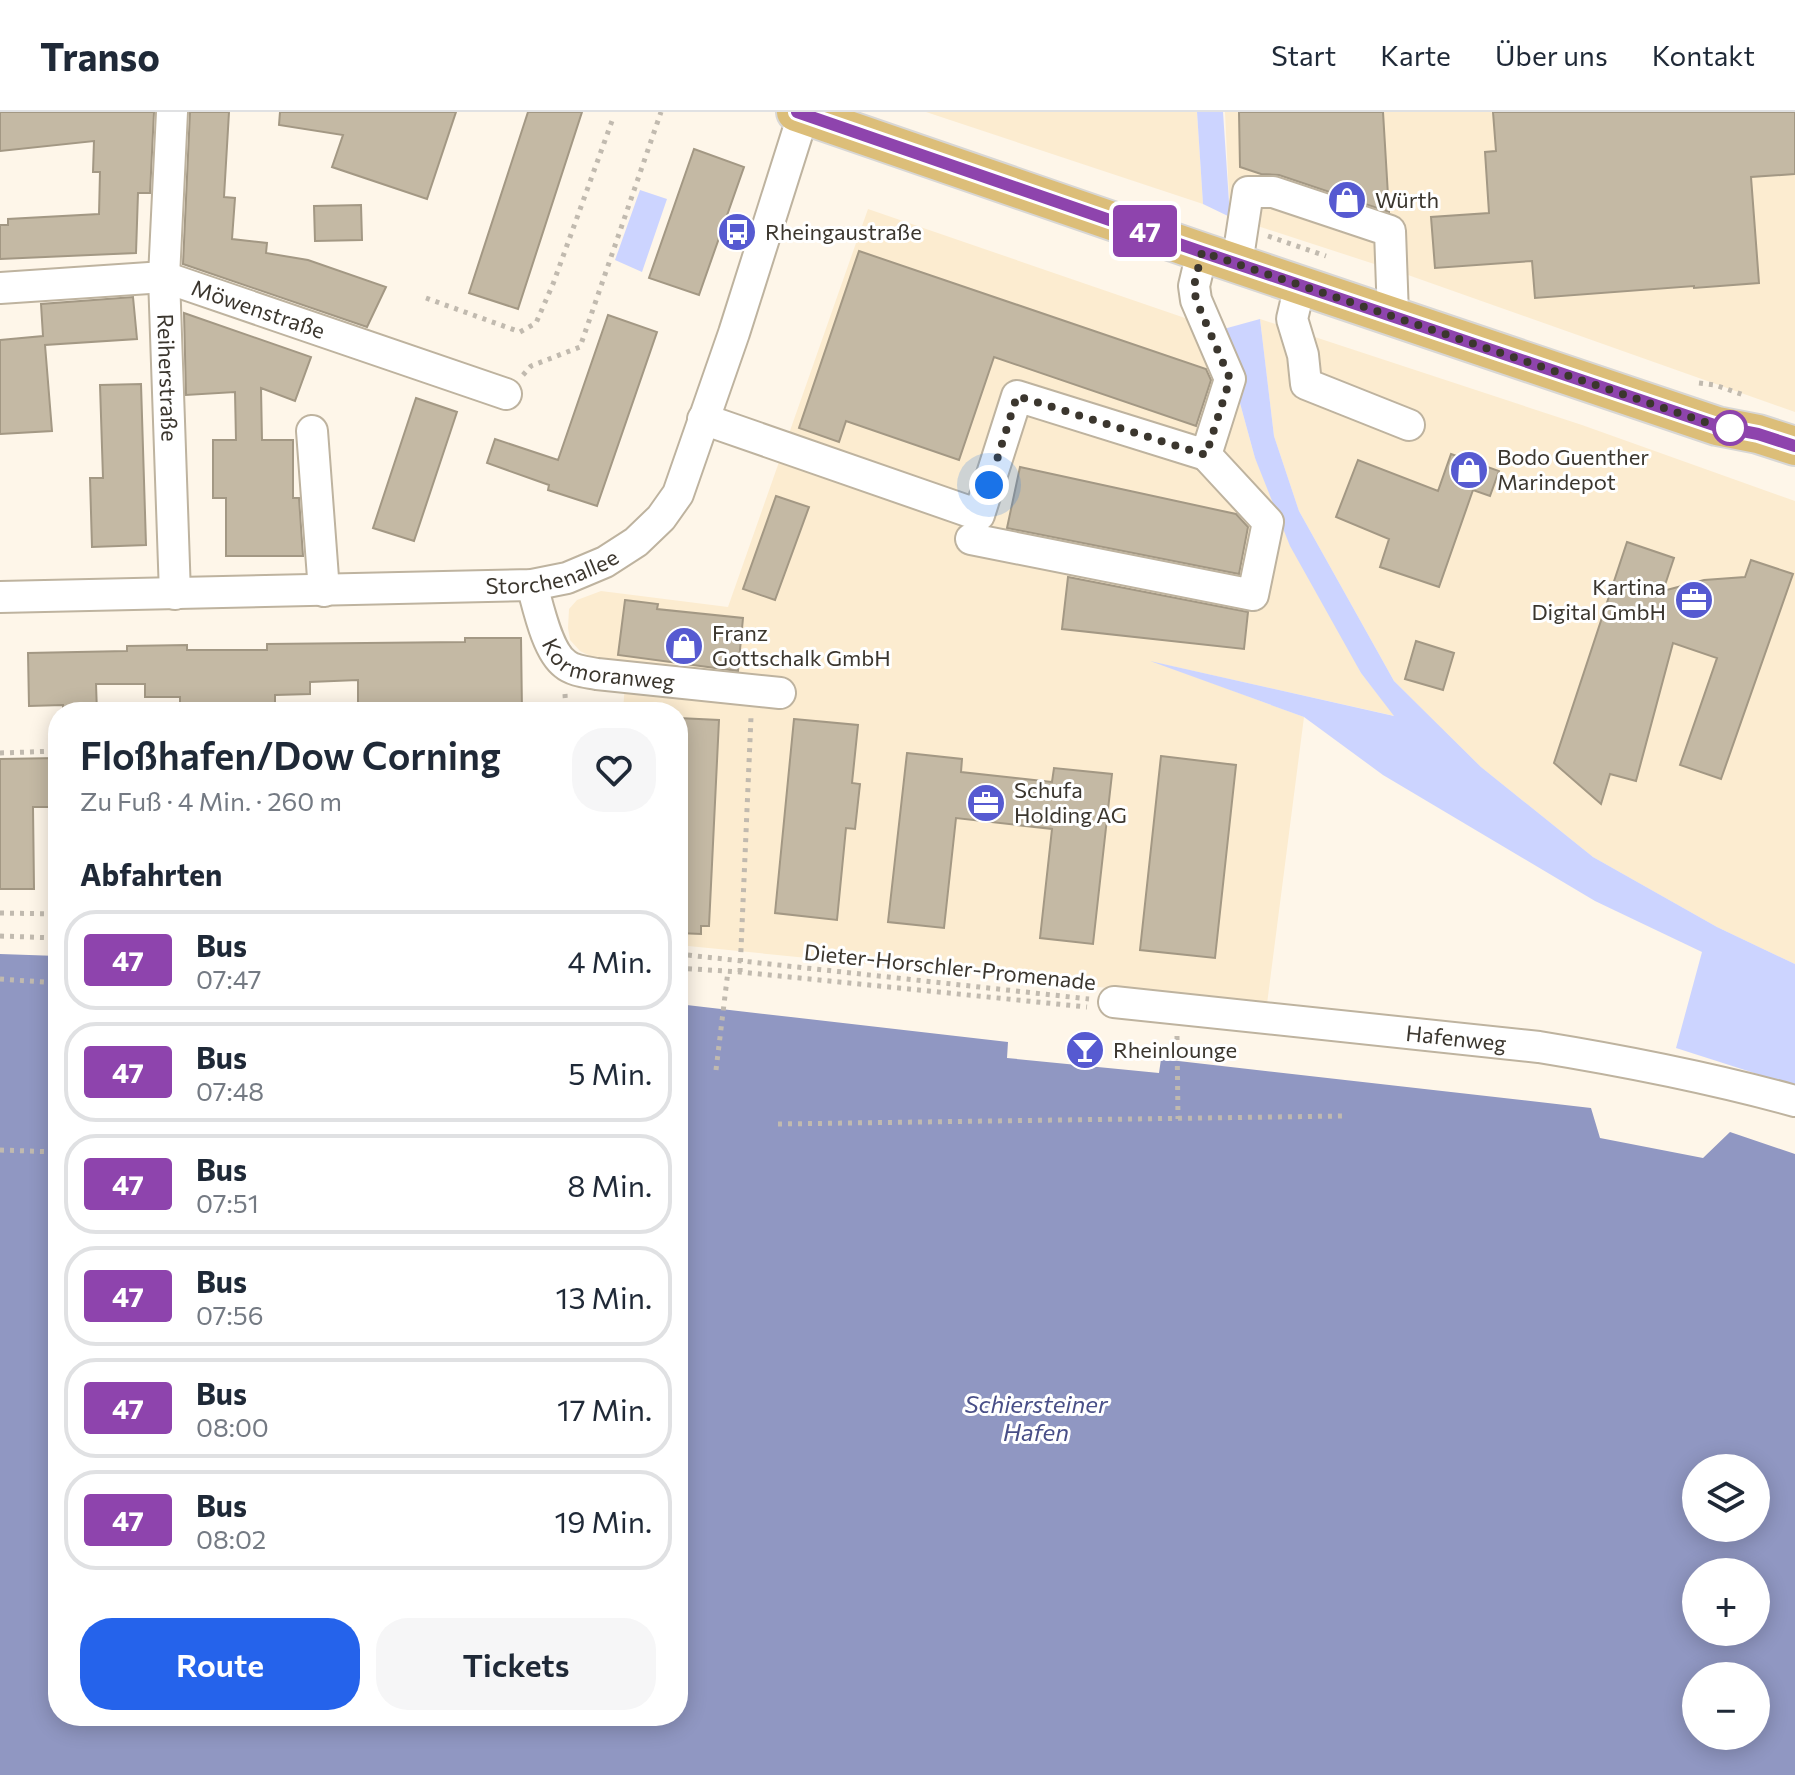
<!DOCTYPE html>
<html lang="de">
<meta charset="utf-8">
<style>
body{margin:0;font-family:Commissioner,sans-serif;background:#f6f6f7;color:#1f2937;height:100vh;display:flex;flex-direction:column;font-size:30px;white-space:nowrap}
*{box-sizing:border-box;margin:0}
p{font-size:26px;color:#747a83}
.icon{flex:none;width:44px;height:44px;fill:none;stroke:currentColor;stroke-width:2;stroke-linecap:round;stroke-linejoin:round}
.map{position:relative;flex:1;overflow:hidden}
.side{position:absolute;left:48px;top:590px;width:640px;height:1024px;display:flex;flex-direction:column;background:#fff;border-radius:32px;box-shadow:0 4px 20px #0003}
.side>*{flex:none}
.badge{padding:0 16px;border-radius:6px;font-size:28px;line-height:52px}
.controls{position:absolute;left:1682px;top:1342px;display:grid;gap:16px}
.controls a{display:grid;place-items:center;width:88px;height:88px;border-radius:50%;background:#fff;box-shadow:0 4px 20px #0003;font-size:40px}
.you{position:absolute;width:40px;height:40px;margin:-20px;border:6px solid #fff;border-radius:50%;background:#1a73e8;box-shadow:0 0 0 12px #1a73e833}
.map>.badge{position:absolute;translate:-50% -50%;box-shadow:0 0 0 4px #fff}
h2{padding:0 32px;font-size:30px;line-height:72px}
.round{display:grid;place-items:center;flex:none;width:84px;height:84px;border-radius:32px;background:#f6f6f7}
.summary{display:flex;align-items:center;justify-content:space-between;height:136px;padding:0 32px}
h1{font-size:38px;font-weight:600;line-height:60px}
.button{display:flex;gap:16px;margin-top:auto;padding:16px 32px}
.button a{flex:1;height:92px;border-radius:32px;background:#2563eb;color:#fff;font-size:32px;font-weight:600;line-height:92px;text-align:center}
.button a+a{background:#f6f6f7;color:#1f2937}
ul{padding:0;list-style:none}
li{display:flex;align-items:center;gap:24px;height:100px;margin:0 16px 12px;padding:0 16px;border:4px solid #e0e1e3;border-radius:32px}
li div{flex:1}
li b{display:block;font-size:30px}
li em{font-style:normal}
li .badge{min-width:88px;font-weight:700;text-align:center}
header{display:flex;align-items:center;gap:48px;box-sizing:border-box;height:112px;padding:0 40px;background:#fff;border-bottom:2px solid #e0e1e3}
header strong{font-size:38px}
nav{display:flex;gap:44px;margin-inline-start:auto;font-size:28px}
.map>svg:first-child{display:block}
</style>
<header>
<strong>Transo</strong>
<nav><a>Start</a><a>Karte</a><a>Über uns</a><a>Kontakt</a></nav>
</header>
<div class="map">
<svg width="1795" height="1663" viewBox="0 0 1795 1663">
<rect width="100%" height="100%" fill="#fef6e9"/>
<path fill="#fcecd0" d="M926,0H1197L1203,92Z
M1225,0H1795V300L1408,163L1230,105Z
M868,97L1220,218L1255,346L1361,561L1395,604L1158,551L1304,605L1267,892L678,833V600H623L626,554L594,546L580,539L570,528L568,516L569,497L577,488L601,479L728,495Z
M1260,207L1582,313L1795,389V852L1717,815L1593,745L1481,655L1394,569L1299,399L1274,324Z"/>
<path fill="#ccd4ff" d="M1197,0H1223L1230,105L1203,92Z
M640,78L667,87L642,160L615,148Z
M1260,207L1274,324L1299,399L1394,569L1481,655L1593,745L1717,815L1795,852V974L1676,936L1702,840L1595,789L1383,663L1304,605L1150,549L1394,604L1361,561L1290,434L1255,346L1220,218Z"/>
<path fill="#9097c2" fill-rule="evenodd" d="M0,842L58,844V1604H678V892L1008,930L1007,946L1159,961L1161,947L1591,996L1600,1026L1703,1046L1730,1020L1795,1042V1663H0ZM1696,1356H1756V1416H1696ZM1696,1460H1756V1520H1696ZM1696,1564H1756V1624H1696Z"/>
<path fill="#c4b9a4" stroke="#a39884" stroke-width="2" d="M0,0H154L150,81H138L136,141L0,147V113H8V107L99,102L100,60H93L94,29L0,39Z
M190,0H229L224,85L235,86L232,127L267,131L266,141L308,148L386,175L367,215L183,152Z
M280,0H456L427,87L332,55L343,23L279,13Z
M528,0H582L518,197L469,181Z
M1239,0H1383L1389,100L1279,63L1261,62L1240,55Z
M1493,0H1795V62L1751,65L1759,171L1694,176V174L1535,186L1532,149L1435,156L1431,105L1489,101L1485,40L1496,39Z
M694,37L744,55L699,183L649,166Z
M361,93L362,128L315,129L314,94Z
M859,139L1206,257L1211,268L1196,314L994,245L959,348L846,309L839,330L799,316Z
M133,185L137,227L45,233L52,319L0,322V228L43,224L41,192Z
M184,201L311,245L295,289L261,276L262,328H293V386H299L303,444H226V386H213V328H236L235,280L186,283Z
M608,203L657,220L597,394L548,378L549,373L487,351L495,327L558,348Z
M141,272L146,433L92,435L90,366H103L100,273Z
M416,286L457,300L414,429L373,416Z
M1451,342L1499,359L1490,384L1473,378L1439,475L1380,455L1389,427L1336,405L1358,348L1438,379Z
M1020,355L1236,402L1248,415L1239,462L1007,416Z
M776,384L809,395L775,488L743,477Z
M1627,430L1674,446L1663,479L1704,468L1745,465L1751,448L1793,462L1721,667L1680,653L1717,546L1673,531L1636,669L1610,662L1601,692L1554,651Z
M1068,465L1248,500L1244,537L1062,517Z
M625,488L658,492L657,497L743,506L738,559L618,543Z
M465,526H521L522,600H471V591H414V600H379V591H358V568L310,570V582L275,583V600H180V585H145V572H96L97,600H63V593L29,594L28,541L127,539V534L187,533V538H267V532L465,530Z
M1416,529L1454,541L1443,578L1405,567Z
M678,606L719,608L709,814H701V822L678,821Z
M794,607L858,613L852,671L860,672L855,717L846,716L837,808L775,801Z
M907,641L962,647L961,660L1052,670L1054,656L1112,662L1093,832L1040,826L1052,717L956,706L944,816L888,810Z
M1161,644L1236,653L1215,846L1140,838Z
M58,646V695H33L34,777H0V647Z"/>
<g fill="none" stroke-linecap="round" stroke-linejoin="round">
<defs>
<g id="minor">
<path id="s1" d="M172,0L164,165L175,482"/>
<path d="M1237,152L1248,80H1273L1390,119L1393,203"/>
<path d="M1300,173L1292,207L1303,243L1306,272L1409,313"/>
<path id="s2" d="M0,176L164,165L506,282"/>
<path d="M703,307L979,403L1017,284L1206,343L1230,267L1196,188L1194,174L1202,140"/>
<path d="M312,319L324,479"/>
<path d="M971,427L1253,483L1268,410L1206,343"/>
<path id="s3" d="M532,473C538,494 547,539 565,552C573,559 587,560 597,562L780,581"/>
<path id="s4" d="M0,485L532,473L567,466L605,450L636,430L661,406L678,382L734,221L804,0"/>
<path id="s5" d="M1114,890L1539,935C1625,949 1711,966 1795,989"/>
</g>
<path id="major" d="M796,0L1202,140L1717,314L1758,322L1795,334"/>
</defs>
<use href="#minor" stroke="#beb39f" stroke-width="34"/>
<use href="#major" stroke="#d8d7d5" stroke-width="42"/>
<path stroke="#c1baaf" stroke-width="5" stroke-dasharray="4 6" stroke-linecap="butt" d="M1268,124L1326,144
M426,186L520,220L536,211L553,172L612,9
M523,263L531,254L580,235L661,0
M1699,271L1715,273L1747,284
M565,582L566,600
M0,641L58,639
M0,801L58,802
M0,824L58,826
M678,842L1089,887
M678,856L740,860L1087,895
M740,860L751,605
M0,867L58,871
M1177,924L1178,1007
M716,958L728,859
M778,1012L1343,1004
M0,1038L58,1040"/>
<use href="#minor" stroke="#fff" stroke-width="30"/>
<use href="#major" stroke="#dcbe79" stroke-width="38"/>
</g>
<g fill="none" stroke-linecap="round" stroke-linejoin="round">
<defs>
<path id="line" d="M797,0L1202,140L1717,314L1758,322L1795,334"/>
</defs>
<use href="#line" stroke="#fff" stroke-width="18"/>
<use href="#line" stroke="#8e44ad" stroke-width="12"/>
<path stroke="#3b362e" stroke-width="8" stroke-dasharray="0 14.4" d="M989,373L1017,284L1206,343L1230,267L1196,188L1194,174L1202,140L1717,314L1738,318L1730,316"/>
</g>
<defs>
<symbol id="shop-disc" viewBox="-11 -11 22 22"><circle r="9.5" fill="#565ad1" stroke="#fff"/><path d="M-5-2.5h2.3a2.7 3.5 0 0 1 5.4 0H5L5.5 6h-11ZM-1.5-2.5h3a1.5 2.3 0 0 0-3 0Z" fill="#fff"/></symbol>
<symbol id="bus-disc" viewBox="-11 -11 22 22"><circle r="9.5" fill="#565ad1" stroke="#fff"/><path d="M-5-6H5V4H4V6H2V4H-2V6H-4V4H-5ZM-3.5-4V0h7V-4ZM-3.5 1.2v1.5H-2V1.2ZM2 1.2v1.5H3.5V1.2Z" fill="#fff"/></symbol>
<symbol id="office-disc" viewBox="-11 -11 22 22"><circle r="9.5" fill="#565ad1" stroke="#fff"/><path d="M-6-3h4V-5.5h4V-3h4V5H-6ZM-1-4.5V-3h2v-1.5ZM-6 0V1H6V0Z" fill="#fff"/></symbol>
<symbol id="bar-disc" viewBox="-11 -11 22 22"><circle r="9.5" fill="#565ad1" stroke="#fff"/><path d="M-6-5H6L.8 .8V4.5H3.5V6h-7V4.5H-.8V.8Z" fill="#fff"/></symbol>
</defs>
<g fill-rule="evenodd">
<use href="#shop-disc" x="1325" y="66" width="44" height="44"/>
<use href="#bus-disc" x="715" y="98" width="44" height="44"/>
<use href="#shop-disc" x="1447" y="336" width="44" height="44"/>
<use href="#office-disc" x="1672" y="466" width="44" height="44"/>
<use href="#shop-disc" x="662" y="512" width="44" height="44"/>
<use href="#office-disc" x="964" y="669" width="44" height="44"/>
<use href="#bar-disc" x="1063" y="916" width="44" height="44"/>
</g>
<circle fill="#fff" stroke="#8e44ad" stroke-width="4" cx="1730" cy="316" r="16"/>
<g text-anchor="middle" stroke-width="6" stroke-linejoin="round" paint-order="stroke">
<g font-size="22" fill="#3b362e" stroke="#fff" text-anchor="start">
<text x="1375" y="96">Würth</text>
<text x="765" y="128">Rheingaustraße</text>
<text x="1497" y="353">Bodo Guenther<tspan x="1497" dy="25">Marindepot</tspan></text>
<text x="1666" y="483" text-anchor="end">Kartina<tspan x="1666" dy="25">Digital GmbH</tspan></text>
<text x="712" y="529">Franz<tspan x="712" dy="25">Gottschalk GmbH</tspan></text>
<text x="1014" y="686">Schufa<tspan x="1014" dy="25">Holding AG</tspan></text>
<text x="1113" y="946">Rheinlounge</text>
</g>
<g font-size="22" fill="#3b362e" stroke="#fff">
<text dy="8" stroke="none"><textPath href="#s2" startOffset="264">Möwenstraße</textPath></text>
<text dy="8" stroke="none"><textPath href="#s1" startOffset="266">Reiherstraße</textPath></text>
<text dy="8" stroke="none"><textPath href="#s4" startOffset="554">Storchenallee</textPath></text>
<text dy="8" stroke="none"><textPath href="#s3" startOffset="128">Kormoranweg</textPath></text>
<text transform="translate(950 855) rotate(6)" y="8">Dieter-Horschler-Promenade</text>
<text dy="8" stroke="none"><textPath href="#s5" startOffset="344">Hafenweg</textPath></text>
</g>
<g font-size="24" font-style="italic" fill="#484e87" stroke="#fff">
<text x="1036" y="1301">Schiersteiner<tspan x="1036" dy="28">Hafen</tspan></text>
</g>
</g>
</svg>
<div class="controls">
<a><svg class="icon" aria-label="layers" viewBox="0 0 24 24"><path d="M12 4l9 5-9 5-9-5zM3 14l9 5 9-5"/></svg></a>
<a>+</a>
<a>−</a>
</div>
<div class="you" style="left:989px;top:373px"></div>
<b class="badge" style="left:1145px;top:119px;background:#8e44ad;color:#fff">47</b>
<section class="side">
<div class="summary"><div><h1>Floßhafen/Dow Corning</h1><p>Zu Fuß · 4 Min. · 260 m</p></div><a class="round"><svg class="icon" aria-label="heart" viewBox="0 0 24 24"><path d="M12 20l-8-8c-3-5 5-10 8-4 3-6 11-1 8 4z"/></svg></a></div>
<h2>Abfahrten</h2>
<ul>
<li><span class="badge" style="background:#8e44ad;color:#fff">47</span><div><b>Bus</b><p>07:47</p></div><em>4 Min.</em></li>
<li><span class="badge" style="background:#8e44ad;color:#fff">47</span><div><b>Bus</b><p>07:48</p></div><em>5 Min.</em></li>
<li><span class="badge" style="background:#8e44ad;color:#fff">47</span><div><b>Bus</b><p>07:51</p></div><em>8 Min.</em></li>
<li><span class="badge" style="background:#8e44ad;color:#fff">47</span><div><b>Bus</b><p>07:56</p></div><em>13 Min.</em></li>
<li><span class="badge" style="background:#8e44ad;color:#fff">47</span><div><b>Bus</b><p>08:00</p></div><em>17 Min.</em></li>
<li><span class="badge" style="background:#8e44ad;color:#fff">47</span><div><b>Bus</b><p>08:02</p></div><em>19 Min.</em></li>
</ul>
<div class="button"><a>Route</a><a>Tickets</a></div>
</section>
</div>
